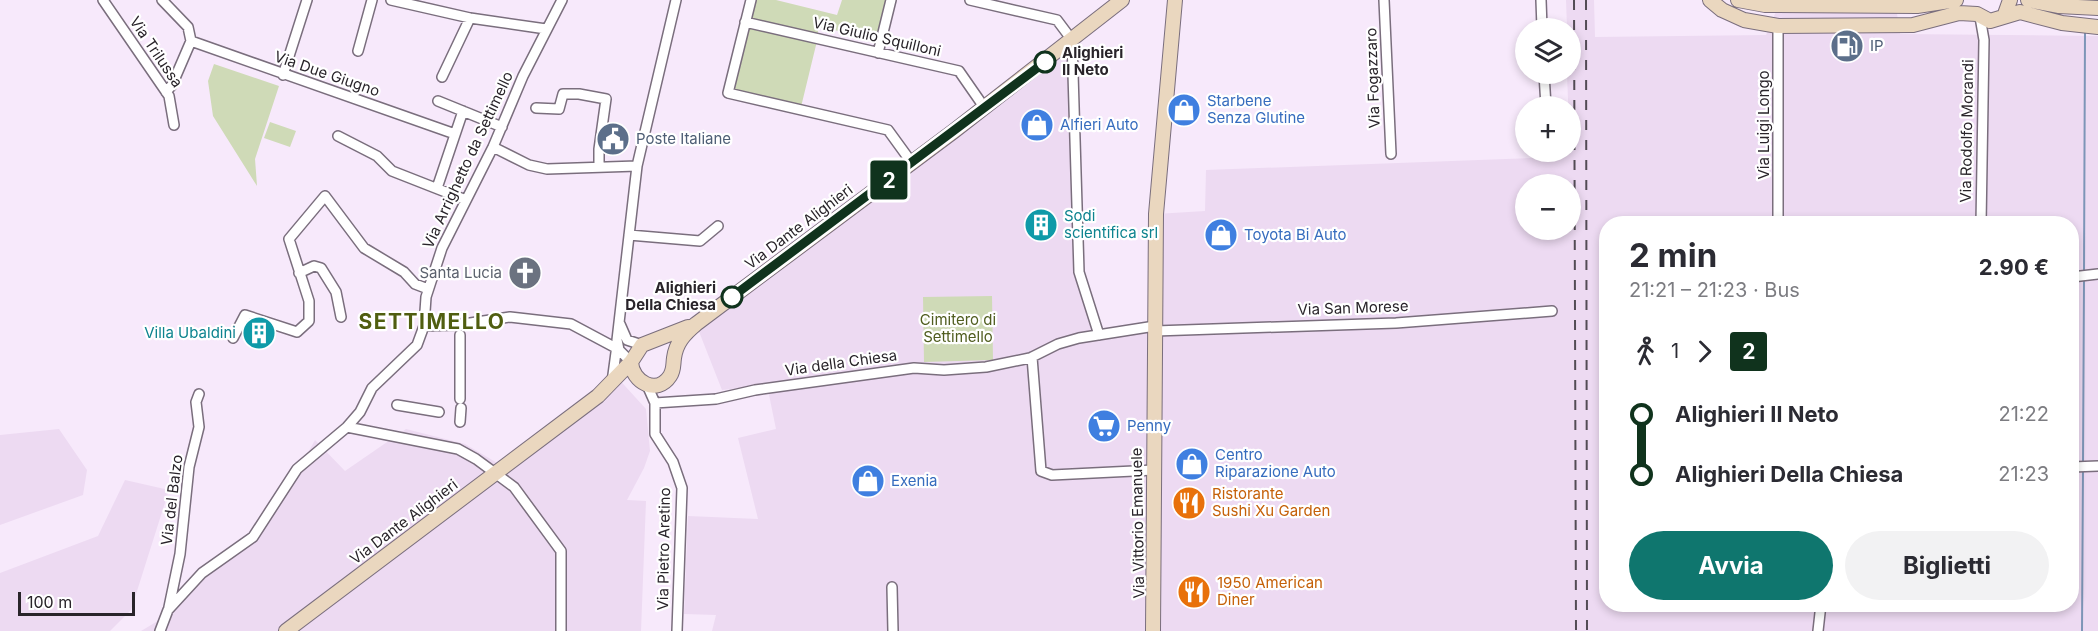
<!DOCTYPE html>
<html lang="it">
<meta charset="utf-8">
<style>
body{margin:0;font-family:Inter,sans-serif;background:#f2f2f3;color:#2b2b33;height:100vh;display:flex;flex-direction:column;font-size:22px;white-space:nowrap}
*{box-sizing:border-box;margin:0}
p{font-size:20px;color:#7c7c81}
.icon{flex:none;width:33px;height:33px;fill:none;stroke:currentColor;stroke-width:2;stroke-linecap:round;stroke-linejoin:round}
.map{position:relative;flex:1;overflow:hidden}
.details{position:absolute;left:1599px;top:216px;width:480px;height:396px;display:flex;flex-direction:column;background:#fff;border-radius:24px;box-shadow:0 3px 9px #0003}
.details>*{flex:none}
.badge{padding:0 12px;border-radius:4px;font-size:21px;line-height:39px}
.controls{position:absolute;left:1515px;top:18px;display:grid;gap:12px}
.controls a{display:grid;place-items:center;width:66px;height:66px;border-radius:50%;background:#fff;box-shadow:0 3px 9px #0003;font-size:30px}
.scale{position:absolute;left:18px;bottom:15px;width:117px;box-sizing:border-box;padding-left:6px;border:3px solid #29242a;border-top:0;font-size:16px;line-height:21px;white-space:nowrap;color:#29242a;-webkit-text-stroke:4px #fff;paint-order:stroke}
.map>.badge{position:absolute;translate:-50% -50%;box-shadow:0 0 0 3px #fff}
.legs{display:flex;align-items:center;gap:9px;height:66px;padding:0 30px;font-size:20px}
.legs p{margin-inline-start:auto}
.head{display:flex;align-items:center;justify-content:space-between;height:102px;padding:0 30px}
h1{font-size:33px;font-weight:700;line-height:45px}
.cta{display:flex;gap:12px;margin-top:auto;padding:12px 30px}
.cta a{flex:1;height:69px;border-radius:36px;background:#0f766e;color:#fff;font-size:24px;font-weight:700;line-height:69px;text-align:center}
.cta a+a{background:#f2f2f3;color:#2b2b33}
ul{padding:0 30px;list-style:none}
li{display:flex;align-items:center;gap:21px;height:60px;font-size:22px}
li i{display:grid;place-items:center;width:9px;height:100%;margin:0 8px;background:currentColor}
li i::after{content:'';width:15px;height:15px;margin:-8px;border:4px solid;border-radius:50%;background:#fff}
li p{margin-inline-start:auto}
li:first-child i{background:linear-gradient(#0000 50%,currentColor 0)}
li:last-child i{background:linear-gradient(currentColor 50%,#0000 0)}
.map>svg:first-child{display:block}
</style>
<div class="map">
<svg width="2098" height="631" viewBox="0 0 2098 631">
<rect width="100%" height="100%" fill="#f7e9fb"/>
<path fill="#eddaf2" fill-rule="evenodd" d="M1566,0H1594L1595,37L1766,35L1781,0H1895L1900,34L2098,36V631H712L716,615L684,614L688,516L758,519L738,438L776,429L767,385L722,390L696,324L1072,40L1079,272L1098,335L1155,326L1156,214L1205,211L1206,170L1559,157L1570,152L1567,74H1570V28H1567ZM1526,184H1570V230H1526ZM1606,224H2072V604H1606Z
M615,375L646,409L650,451L644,468L627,500L646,501L641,631H141L176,610L208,575L274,514L315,440L345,471L406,429L465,444L499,464Z
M59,429L87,470L83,495L0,525V435Z
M125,480L169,490L131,610L110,631H0V573L98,536Z"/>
<path fill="#cfdab7" d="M753,0H776L837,15L842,0H886L879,30L868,37L819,27L817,36L748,20Z
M749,26L817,41L801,107L734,92Z
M214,64L279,86L255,159L257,186L213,116L208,81Z
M270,122L296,131L290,147L264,138Z
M992,296L993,360L924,362L923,297Z"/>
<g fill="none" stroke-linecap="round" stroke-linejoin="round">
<path stroke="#7d95b7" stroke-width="2" d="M2084,274L2085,31
M2083,463L2084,280
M2082,631L2083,469"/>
<defs>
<path id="street" d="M103,0L169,96L174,125
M162,0L188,27L191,41L455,134
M391,0L470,18L546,29
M751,0L728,93L888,130L912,163
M970,0L1057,20L1072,40L1079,272L1099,335
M1384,0L1391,154
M1541,0L1542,28
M1980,17L1984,40L1981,224
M745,22L959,71L984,107
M358,51L372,0
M878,53L891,0
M1544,74L1546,106
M283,75L307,0
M442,77L470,18
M166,92L172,85L191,41
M438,101L502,127
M536,108L559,109L563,94H579L606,99L599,149V167
M338,136L377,156L392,171L466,200
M493,147L529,165L547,169L637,166
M437,188L463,111
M1778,224V26
M629,235L700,241L718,226
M299,273L314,266L321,268L336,292L341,317
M2072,277L2098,274
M620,324L627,340L642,345
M424,326L457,325L510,317L571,324L616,348
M1155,331L1396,323L1552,311
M460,335V399
M233,338L245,315L297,332L309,321V301L289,239L325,196L364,248L404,272L415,284L428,289
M1032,357L1041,471L1052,475L1154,470
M631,362L619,350L617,340L637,166L676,0
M612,382L617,345
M647,385L655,403V434L673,462L682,488L677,631
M655,403L716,399L755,390L914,368L944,370L986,367L1030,358L1058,344L1079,338L1155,326
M397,405L439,412
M460,422L461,408
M347,427L458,449L476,459L514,487L561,551V631
M2072,467L2098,466
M892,587L893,631
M169,607L180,554L189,467L199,427L196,402L199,394
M160,631L168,610L202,573L253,537L297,469L347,427L360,412L372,388L417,345L424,326L426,297L442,248L493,147L523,76L562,0
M1818,631L1821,604"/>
<path id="secondary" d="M1710,0L1722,10L1744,20L1778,26L1913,25L1959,13L1977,14L1990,21L2020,12L2062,23L2098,27
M1738,0L1765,5L1917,6L1956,0
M2028,0L2058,6L2098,8
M2005,14L2010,0
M631,362C632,382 657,396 670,376C674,370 673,365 674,358C676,343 684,334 696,324L954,131L1122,0
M286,631L598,396L631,362L642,345L688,327
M1153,631L1156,214L1175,0"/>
</defs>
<use href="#street" stroke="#7a6e7d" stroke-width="12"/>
<use href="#secondary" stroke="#7a6e7d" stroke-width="16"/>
<use href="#street" stroke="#fff" stroke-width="9"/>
<use href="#secondary" stroke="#ead7bf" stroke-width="14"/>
<path stroke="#534c55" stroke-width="2" stroke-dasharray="10 10" stroke-linecap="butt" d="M1574,0L1576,631
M1586,0L1587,631"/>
</g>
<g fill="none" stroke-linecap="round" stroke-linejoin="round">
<defs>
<path id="line-1" d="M732,297L1045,62"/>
</defs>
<use href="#line-1" stroke="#fff" stroke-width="14"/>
<use href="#line-1" stroke="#10331d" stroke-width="9"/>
</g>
<defs>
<symbol id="fuel-disc" viewBox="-11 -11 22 22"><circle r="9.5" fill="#5c6f8a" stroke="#fff"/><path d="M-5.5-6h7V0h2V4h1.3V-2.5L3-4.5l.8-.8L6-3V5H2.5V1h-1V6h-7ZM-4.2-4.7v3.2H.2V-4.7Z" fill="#fff"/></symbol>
<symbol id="shop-disc" viewBox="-11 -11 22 22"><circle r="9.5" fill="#3f7fe0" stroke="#fff"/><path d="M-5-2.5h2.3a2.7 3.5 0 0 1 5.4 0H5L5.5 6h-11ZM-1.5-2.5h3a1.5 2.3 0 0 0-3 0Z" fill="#fff"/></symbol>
<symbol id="civic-disc" viewBox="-11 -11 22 22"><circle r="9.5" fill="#5c6f8a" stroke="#fff"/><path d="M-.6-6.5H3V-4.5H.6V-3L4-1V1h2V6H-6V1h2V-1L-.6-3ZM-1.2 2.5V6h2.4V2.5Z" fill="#fff"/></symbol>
<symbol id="building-disc" viewBox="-11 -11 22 22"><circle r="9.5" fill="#0f9aa8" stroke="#fff"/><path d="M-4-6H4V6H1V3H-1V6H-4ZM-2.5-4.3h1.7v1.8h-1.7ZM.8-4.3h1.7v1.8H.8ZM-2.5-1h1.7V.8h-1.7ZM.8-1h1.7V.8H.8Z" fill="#fff"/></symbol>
<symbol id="church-disc" viewBox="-11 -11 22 22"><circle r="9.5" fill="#6b7280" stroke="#fff"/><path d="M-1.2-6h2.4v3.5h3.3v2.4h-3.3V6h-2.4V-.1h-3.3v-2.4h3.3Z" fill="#fff"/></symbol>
<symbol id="supermarket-disc" viewBox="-11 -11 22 22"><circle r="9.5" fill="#3f7fe0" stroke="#fff"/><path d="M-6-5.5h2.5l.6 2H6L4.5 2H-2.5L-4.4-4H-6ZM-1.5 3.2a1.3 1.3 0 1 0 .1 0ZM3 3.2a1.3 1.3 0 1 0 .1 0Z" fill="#fff"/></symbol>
<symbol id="restaurant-disc" viewBox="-11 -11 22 22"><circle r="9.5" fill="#e8710a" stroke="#fff"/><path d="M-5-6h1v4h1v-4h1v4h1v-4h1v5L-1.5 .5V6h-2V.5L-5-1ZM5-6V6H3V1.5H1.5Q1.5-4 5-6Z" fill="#fff"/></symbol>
</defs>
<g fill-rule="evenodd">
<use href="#fuel-disc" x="1828" y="27" width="38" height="38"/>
<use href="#shop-disc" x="1165" y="91" width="38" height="38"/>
<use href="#shop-disc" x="1018" y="106" width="38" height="38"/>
<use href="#civic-disc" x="594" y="120" width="38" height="38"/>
<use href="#building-disc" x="1022" y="206" width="38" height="38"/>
<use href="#shop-disc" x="1202" y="216" width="38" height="38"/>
<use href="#church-disc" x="506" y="254" width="38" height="38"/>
<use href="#building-disc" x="240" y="314" width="38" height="38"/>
<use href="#supermarket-disc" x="1085" y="407" width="38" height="38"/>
<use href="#shop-disc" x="1173" y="445" width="38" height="38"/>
<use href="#shop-disc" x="849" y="462" width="38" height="38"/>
<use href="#restaurant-disc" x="1170" y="484" width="38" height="38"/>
<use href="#restaurant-disc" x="1175" y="573" width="38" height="38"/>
</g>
<g fill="#fff" stroke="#10331d" stroke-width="3">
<circle cx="1045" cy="62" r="10"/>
<circle cx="732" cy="297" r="10"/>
</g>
<g text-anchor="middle" stroke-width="4.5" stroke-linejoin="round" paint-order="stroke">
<g font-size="15" fill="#29242a" stroke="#fff">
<text transform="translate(877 37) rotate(13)" y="5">Via Giulio Squilloni</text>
<text transform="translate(156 52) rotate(56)" y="5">Via Trilussa</text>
<text transform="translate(327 74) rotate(19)" y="5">Via Due Giugno</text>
<text transform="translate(1373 78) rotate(-92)" y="5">Via Fogazzaro</text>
<text transform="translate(1764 125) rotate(-90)" y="5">Via Luigi Longo</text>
<text transform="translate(1967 131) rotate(-89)" y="5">Via Rodolfo Morandi</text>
<text transform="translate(468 160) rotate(-65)" y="5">Via Arrighetto da Settimello</text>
<text transform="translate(799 227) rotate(-37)" y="5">Via Dante Alighieri</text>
<text transform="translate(1353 308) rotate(-2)" y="5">Via San Morese</text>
<text transform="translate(841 363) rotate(-8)" y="5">Via della Chiesa</text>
<text transform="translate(172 500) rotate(-83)" y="5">Via del Balzo</text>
<text transform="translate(404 522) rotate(-37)" y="5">Via Dante Alighieri</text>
<text transform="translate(1138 523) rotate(-91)" y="5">Via Vittorio Emanuele</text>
<text transform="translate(664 549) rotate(-89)" y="5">Via Pietro Aretino</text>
</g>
<g font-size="15" fill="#4e5e75" stroke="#fff" text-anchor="start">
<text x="1870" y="51">IP</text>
<text x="636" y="144">Poste Italiane</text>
</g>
<g font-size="15" font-weight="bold" fill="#29242a" stroke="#fff" text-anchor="start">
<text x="1062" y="58">Alighieri<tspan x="1062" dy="17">Il Neto</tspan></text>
<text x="716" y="293" text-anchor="end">Alighieri<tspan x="716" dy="17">Della Chiesa</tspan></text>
</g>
<g font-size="15" fill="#366cbe" stroke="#fff" text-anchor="start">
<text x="1207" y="106">Starbene<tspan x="1207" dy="17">Senza Glutine</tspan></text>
<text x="1060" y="130">Alfieri Auto</text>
<text x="1244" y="240">Toyota Bi Auto</text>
<text x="1127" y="431">Penny</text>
<text x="1215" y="460">Centro<tspan x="1215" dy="17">Riparazione Auto</tspan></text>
<text x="891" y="486">Exenia</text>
</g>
<g font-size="15" fill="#0d838f" stroke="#fff" text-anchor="start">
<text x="1064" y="221">Sodi<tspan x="1064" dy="17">scientifica srl</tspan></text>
<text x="236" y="338" text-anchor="end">Villa Ubaldini</text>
</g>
<g font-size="15" fill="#5b616d" stroke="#fff" text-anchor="end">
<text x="502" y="278">Santa Lucia</text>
</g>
<g font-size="15" fill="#505d1f" stroke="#fff">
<text x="958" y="325">Cimitero di<tspan x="958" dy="17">Settimello</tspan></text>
</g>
<g font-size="15" fill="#c56008" stroke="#fff" text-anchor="start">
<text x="1212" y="499">Ristorante<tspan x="1212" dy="17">Sushi Xu Garden</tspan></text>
<text x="1217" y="588">1950 American<tspan x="1217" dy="17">Diner</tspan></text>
</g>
<g font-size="21" font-weight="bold" letter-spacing="1.5" fill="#505e10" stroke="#fff">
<text x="432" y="329">SETTIMELLO</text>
</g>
</g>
</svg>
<div class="controls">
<a><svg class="icon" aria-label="layers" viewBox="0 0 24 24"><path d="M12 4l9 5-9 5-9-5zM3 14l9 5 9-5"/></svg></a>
<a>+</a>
<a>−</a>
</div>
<div class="scale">100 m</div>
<b class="badge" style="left:889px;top:180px;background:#10331d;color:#fff">2</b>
<section class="details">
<div class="head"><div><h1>2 min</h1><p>21:21 – 21:23 · Bus</p></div><b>2.90 €</b></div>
<div class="legs"><svg class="icon" aria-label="walk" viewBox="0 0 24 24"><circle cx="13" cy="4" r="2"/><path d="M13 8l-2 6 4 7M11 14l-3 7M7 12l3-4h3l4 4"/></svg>1<svg class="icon" aria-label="forward" viewBox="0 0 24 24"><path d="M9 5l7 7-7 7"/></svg><b class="badge" style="background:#10331d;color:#fff">2</b></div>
<ul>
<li><i style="color:#10331d"></i><b>Alighieri Il Neto</b><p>21:22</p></li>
<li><i style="color:#10331d"></i><b>Alighieri Della Chiesa</b><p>21:23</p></li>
</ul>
<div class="cta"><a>Avvia</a><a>Biglietti</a></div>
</section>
</div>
